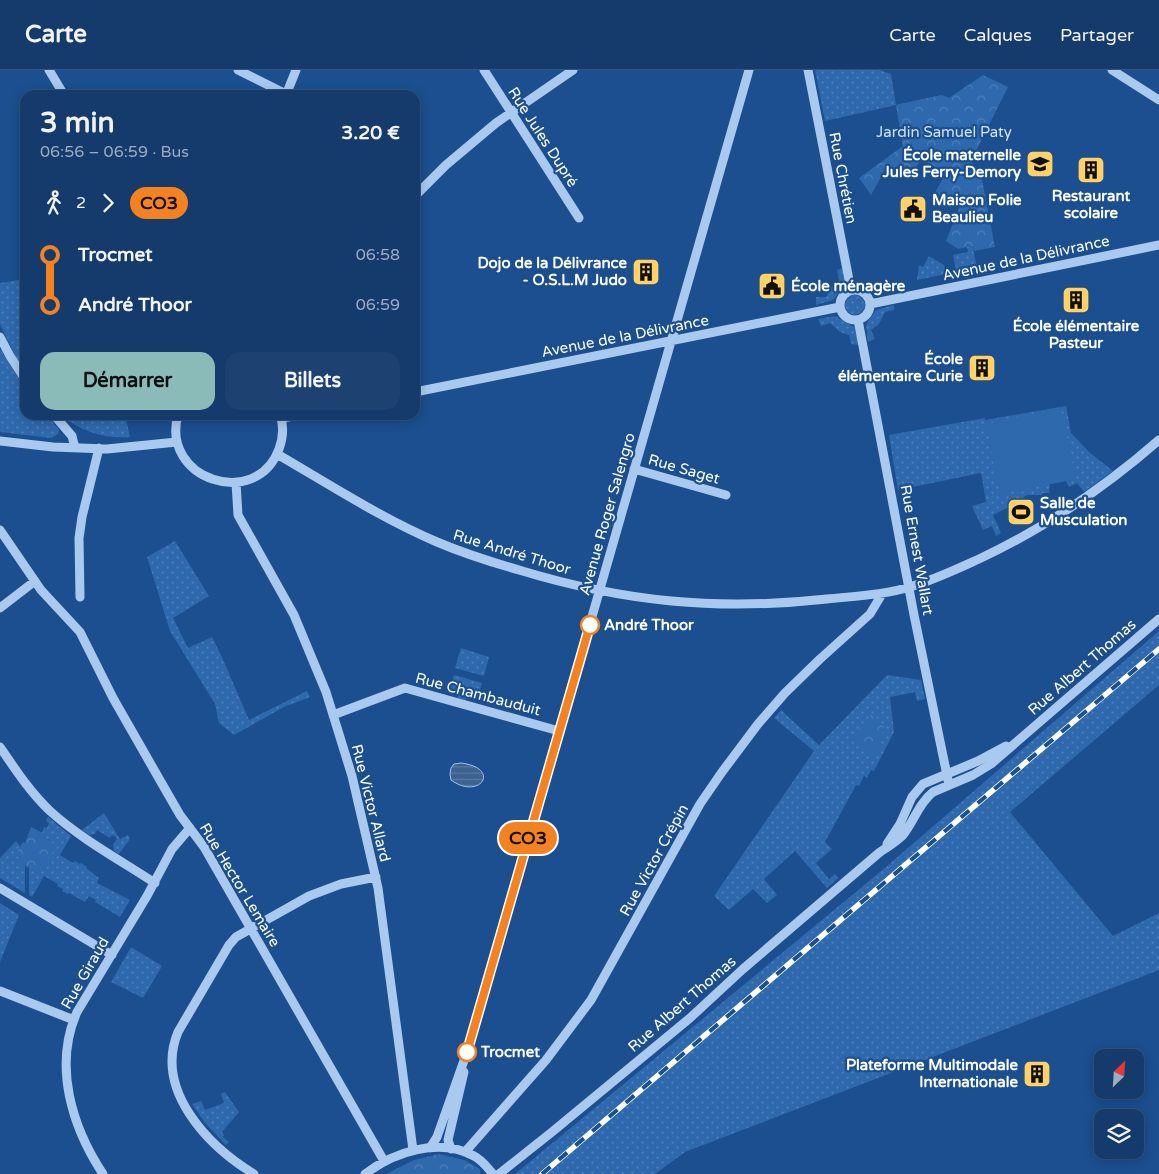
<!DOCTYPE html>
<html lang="fr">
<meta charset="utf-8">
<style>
body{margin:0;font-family:"Varela Round",sans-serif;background:#1d4271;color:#f1f3f6;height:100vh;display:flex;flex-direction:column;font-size:19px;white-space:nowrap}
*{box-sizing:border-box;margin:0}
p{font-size:16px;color:#9dadc1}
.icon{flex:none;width:28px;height:28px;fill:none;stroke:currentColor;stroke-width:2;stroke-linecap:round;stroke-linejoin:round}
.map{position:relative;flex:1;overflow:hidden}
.drawer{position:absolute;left:20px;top:20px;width:400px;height:330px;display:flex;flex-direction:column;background:#143b6b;border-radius:15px;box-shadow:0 2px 12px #0003,0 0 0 1px #33557e}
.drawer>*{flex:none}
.badge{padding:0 10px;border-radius:16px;font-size:18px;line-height:32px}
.needle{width:32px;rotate:25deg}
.buttons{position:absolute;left:1094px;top:979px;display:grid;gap:10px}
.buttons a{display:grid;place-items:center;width:50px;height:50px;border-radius:10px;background:#143b6b;box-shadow:0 2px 12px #0003,0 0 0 1px #33557e;font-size:25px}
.map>.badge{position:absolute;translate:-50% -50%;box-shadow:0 0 0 2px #fff}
.legs{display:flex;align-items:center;gap:8px;height:55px;padding:0 20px;font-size:16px}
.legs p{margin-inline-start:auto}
.headline{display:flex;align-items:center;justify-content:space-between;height:85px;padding:0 20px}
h1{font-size:28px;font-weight:700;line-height:38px}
.cta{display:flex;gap:10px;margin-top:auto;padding:10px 20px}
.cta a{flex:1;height:58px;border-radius:15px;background:#8bbbb9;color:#111;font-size:20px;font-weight:700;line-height:58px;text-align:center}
.cta a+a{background:#1d4271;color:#f1f3f6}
ul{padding:0 20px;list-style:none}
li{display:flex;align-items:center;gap:18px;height:50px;font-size:19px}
li i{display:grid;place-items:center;width:8px;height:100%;margin:0 6px;background:currentColor}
li i::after{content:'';width:12px;height:12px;margin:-6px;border:4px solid;border-radius:50%;background:#143b6b}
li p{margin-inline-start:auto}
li:first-child i{background:linear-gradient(#0000 50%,currentColor 0)}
li:last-child i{background:linear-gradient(currentColor 50%,#0000 0)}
header{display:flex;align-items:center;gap:30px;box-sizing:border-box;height:70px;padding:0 25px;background:#143b6b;border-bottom:1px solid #33557e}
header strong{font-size:24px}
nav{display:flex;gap:28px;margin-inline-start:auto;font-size:18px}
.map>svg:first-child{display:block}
</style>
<header>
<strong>Carte</strong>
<nav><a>Carte</a><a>Calques</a><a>Partager</a></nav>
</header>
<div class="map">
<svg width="1159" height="1104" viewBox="0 0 1159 1104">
<defs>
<pattern id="grass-dots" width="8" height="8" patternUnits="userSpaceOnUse" patternTransform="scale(1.25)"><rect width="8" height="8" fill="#2e69ad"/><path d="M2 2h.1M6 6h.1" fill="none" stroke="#4d80b9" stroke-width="1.8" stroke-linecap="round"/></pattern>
<pattern id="park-crowns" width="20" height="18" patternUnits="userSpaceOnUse" patternTransform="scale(1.25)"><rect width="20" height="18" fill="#2e69ad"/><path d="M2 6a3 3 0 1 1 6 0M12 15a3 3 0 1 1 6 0" fill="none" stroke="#4d80b9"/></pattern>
<pattern id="water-rules" width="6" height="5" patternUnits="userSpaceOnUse" patternTransform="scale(1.25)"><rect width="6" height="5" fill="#3c6290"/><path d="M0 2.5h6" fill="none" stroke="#597aa1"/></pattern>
</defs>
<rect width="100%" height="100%" fill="#1b4f8f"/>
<path fill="url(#grass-dots)" d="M815,0H880L891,4L896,35L942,25L912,90L890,86L903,76L896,35L825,51Z
M969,159L977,198L956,202L953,185L968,182L964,161Z
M929,186L944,195L946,204L917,210L919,195L923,197Z
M842,198L845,213L843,218L833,230L816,235V227H826L831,217L839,210L837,200Z
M25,209V302L20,295L0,254V213Z
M845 235a10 10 0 1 1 20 0a10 10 0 1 1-20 0Z
M894,235V240L885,242L879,254L871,260L875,269L868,272L866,256L868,251L876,240Z
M835,246L854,257L859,275L851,274L849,265L840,262L830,253L821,256L818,249Z
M0,279L25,318V345H47L59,360L58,364L51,368L0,362Z
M1066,336L1071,363L1089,382L1113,401L1084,422L1077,413L1069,417L1066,411L1076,409L1000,424L1050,414L1049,423H1042V425H1027L1017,433L993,445L1001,463L996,466L992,456L983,460L972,436L986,432L981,403L898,420L889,365L985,348V350Z
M62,345H125L130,367C106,369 80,362 62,345Z
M175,471L209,526L173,548L188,578L212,567L222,587L249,650L307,621L310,627L284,637L234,665L219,653L215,634L170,561L147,487Z
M1159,561V615L1010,742L1113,866L1159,843V900L685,1082L655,1104H515L886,797Z
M461,578L489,587L484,606L455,598Z
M454,605L482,613L478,627L468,624L466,630L458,628L460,622L450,618Z
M887,605L921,610L925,629L917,631L915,622L890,627L894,662L874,701L871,700L867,708L864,706L859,716L856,715L825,772L832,779L816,793L829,809L835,804L838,808L827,818L795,781L764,809L777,825L767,833L753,819L729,840L714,826L814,681L774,648L781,640L819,675Z
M104,743L120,769L128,765L130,769L119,784L114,781L113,775L117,768L112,765L110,768L97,760L95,764L89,765L82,760Z
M48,747L71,766L60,785L73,793L75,791L80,794L81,793L87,797L86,798L99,808L97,813L130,830L120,847L95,832L96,830L89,826L85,832L69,823L68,824L62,821L63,819L57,816L58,814L44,806L32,827L29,825V798L37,803L48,787L52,772L44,767L45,764L42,763L44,757L47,758L49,753L46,751Z
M16,771L20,776L15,784L21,788L20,792L25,795V823L0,808V788Z
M0,833L19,845L0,892Z
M131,877L162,896L143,928L111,912Z
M225,1022L239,1042L222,1062L224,1065L223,1067L229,1072L226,1075L205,1053L192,1034L201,1031L205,1040L224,1033L221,1024Z"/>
<path fill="url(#park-crowns)" d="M983,5L1008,17L972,89L974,100L980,99L995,177L974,181L973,176L958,179L946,171L961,133L946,128L944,129L934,124L946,103L921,89L912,104L903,99L900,106L886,98L871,125L859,108L903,76L896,35L942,25L949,28Z
M872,644L884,656L880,678L870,686L857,675L855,665L865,651Z
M31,757L45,764L44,767L52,772L57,778L48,787L51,792L46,799L42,797L37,803L19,792L21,788L15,784L23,772L25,773Z
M439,1084L464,1090L480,1099V1104H386L414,1090Z"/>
<path fill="#2e69ad" d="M1061,338L1076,409L1000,424L986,354Z"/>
<path fill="url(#water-rules)" stroke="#9cc4f0" d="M461,693C502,698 480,731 451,710L450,704L451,698L454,694Z"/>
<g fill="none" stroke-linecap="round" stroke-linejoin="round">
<path stroke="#a9c9ee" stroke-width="9" d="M49,0L64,25
M238,0L286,24
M484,0L579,148
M808,0L851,220
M1112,0L1159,30
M286,25L296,0
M415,126L446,95L496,53L573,0
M840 235a15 15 0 1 1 30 0a15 15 0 1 1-30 0Z
M870,234L1159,175
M858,250L914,545L949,715
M0,267L10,286L25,309
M415,322L840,237
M54,345L72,366L75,378
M178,345C160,409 256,441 279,379C283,368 284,356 280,345
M282,348L299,345
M0,371L53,377L107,379L177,372
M277,384C330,415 381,448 437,472C463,483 491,492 519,500C624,532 718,541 827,529C856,526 885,525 913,516C936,509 957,499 979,489C1047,457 1103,419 1159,370
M634,399L726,425
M236,413L238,445L294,545L326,622L352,706L378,818L413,1080
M0,460L41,520L80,562L113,628L161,712L180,745L204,777L384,1091
M80,527L79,468L82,447L99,378
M0,538L35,511
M333,645L405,618L559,661
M0,677C15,699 30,722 50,741C81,769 120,790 155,813
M887,774L900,754L912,727L923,714L978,691L1006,676
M0,818L112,885
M0,921L74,950
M430,1078L437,1067L467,982L749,0
M451,1079L448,1070L464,1002
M465,1082L546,990L591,930L700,734L722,702L758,654L785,623L820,589L870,544L882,524
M103,1104C72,1057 53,996 77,942L147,826L172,779L190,758
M254,1104C208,1076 154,1020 178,962L229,875L236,867L309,826L341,814L376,807
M365,1104C394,1082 439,1067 474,1086C482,1090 487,1097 493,1104
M499,1104L552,1062L690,948L743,899L880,782C888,777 896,772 903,765C914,751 919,733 933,722L973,705L991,694L1159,549"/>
<defs>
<path id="rail" d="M542,1104L1159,579"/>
</defs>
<use href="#rail" stroke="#fff" stroke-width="5.5"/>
<use href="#rail" stroke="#1b4f8f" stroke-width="4" stroke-dasharray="11" stroke-linecap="butt"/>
</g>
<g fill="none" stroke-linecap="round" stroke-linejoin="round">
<defs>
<path id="line-1" d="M467,982L590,555"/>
</defs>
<use href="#line-1" stroke="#fff" stroke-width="11"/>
<use href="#line-1" stroke="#f58220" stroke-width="8"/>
</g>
<defs>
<symbol id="school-square" viewBox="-11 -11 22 22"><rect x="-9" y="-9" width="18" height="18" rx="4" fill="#ffd166" stroke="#1b4f8f"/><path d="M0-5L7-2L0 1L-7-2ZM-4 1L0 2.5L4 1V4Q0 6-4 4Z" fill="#111"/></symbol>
<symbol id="building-square" viewBox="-11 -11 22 22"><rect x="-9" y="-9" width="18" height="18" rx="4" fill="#ffd166" stroke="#1b4f8f"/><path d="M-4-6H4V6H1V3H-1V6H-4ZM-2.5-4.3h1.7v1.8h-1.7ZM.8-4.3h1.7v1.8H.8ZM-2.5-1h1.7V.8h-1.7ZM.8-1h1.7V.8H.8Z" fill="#111"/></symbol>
<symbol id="civic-square" viewBox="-11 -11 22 22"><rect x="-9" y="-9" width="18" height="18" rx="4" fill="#ffd166" stroke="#1b4f8f"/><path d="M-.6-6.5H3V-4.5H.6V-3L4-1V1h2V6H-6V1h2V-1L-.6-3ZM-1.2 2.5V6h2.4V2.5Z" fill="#111"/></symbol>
<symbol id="stadium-square" viewBox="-11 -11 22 22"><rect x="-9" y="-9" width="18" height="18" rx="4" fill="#ffd166" stroke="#1b4f8f"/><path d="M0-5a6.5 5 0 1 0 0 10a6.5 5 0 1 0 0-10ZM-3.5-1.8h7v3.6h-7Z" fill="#111"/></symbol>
</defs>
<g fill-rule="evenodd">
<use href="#school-square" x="1024" y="78" width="32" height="32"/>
<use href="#building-square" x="1075" y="84" width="32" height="32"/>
<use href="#civic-square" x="897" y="123" width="32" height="32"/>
<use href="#building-square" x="630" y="186" width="32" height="32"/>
<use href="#civic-square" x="756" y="200" width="32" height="32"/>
<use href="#building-square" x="1060" y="214" width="32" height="32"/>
<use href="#building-square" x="966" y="282" width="32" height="32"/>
<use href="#stadium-square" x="1005" y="426" width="32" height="32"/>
<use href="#building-square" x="1021" y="988" width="32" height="32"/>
</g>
<g fill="#fff" stroke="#f58220" stroke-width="2.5">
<circle cx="590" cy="555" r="9"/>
<circle cx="467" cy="982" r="9"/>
</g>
<g text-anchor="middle" stroke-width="4.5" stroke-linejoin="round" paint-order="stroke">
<g font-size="15" fill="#cfe3fa" stroke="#1b4f8f">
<text x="944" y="67">Jardin Samuel Paty</text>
</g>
<g font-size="15" fill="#fff" stroke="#1b4f8f">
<text transform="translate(543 67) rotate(57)" y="5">Rue Jules Dupré</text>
<text transform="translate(843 108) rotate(79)" y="5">Rue Chrétien</text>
<text transform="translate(1026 188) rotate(-12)" y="5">Avenue de la Délivrance</text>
<text transform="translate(625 266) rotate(-11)" y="5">Avenue de la Délivrance</text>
<text transform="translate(684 399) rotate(16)" y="5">Rue Saget</text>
<text transform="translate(607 444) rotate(-74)" y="5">Avenue Roger Salengro</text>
<text transform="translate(917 480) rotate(80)" y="5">Rue Ernest Wallart</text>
<text transform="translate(512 482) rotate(17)" y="5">Rue André Thoor</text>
<text transform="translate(1082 597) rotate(-41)" y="5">Rue Albert Thomas</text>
<text transform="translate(478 624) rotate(15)" y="5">Rue Chambauduit</text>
<text transform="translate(371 733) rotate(76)" y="5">Rue Victor Allard</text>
<text transform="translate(654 790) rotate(-61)" y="5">Rue Victor Crépin</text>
<text transform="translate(240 815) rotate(59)" y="5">Rue Hector Lemaire</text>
<text transform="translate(85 903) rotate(-60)" y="5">Rue Giraud</text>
<text transform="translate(682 934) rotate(-41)" y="5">Rue Albert Thomas</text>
</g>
<g font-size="15" font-weight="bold" fill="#fff" stroke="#1b4f8f" text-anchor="end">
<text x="1021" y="90">École maternelle<tspan x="1021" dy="17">Jules Ferry-Demory</tspan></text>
<text x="1091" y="131" text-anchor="middle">Restaurant<tspan x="1091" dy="17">scolaire</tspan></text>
<text x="932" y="135" text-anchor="start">Maison Folie<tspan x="932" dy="17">Beaulieu</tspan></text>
<text x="627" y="198">Dojo de la Délivrance<tspan x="627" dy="17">- O.S.L.M Judo</tspan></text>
<text x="791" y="221" text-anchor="start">École ménagère</text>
<text x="1076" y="261" text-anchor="middle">École élémentaire<tspan x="1076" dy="17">Pasteur</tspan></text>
<text x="963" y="294">École<tspan x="963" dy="17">élémentaire Curie</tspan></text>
<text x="1040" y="438" text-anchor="start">Salle de<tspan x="1040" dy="17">Musculation</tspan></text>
<text x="1018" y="1000">Plateforme Multimodale<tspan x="1018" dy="17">Internationale</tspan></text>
</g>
<g font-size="15" font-weight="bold" fill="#fff" stroke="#1b4f8f" text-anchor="start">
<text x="604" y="560">André Thoor</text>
<text x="481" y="987">Trocmet</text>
</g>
</g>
</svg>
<div class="buttons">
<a><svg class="needle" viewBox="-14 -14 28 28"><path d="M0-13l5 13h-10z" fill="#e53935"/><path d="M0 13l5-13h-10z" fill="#9dadc1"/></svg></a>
<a><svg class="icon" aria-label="layers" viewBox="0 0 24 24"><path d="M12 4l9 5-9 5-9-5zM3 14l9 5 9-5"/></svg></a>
</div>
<b class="badge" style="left:528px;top:768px;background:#f58220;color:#111">CO3</b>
<section class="drawer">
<div class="headline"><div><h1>3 min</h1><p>06:56 – 06:59 · Bus</p></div><b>3.20 €</b></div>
<div class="legs"><svg class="icon" aria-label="walk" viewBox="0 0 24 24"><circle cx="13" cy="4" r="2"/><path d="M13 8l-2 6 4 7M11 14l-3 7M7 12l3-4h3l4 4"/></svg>2<svg class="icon" aria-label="forward" viewBox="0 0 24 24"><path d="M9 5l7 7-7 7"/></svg><b class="badge" style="background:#f58220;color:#111">CO3</b></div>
<ul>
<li><i style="color:#f58220"></i><b>Trocmet</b><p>06:58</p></li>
<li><i style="color:#f58220"></i><b>André Thoor</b><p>06:59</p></li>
</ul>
<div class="cta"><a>Démarrer</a><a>Billets</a></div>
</section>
</div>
